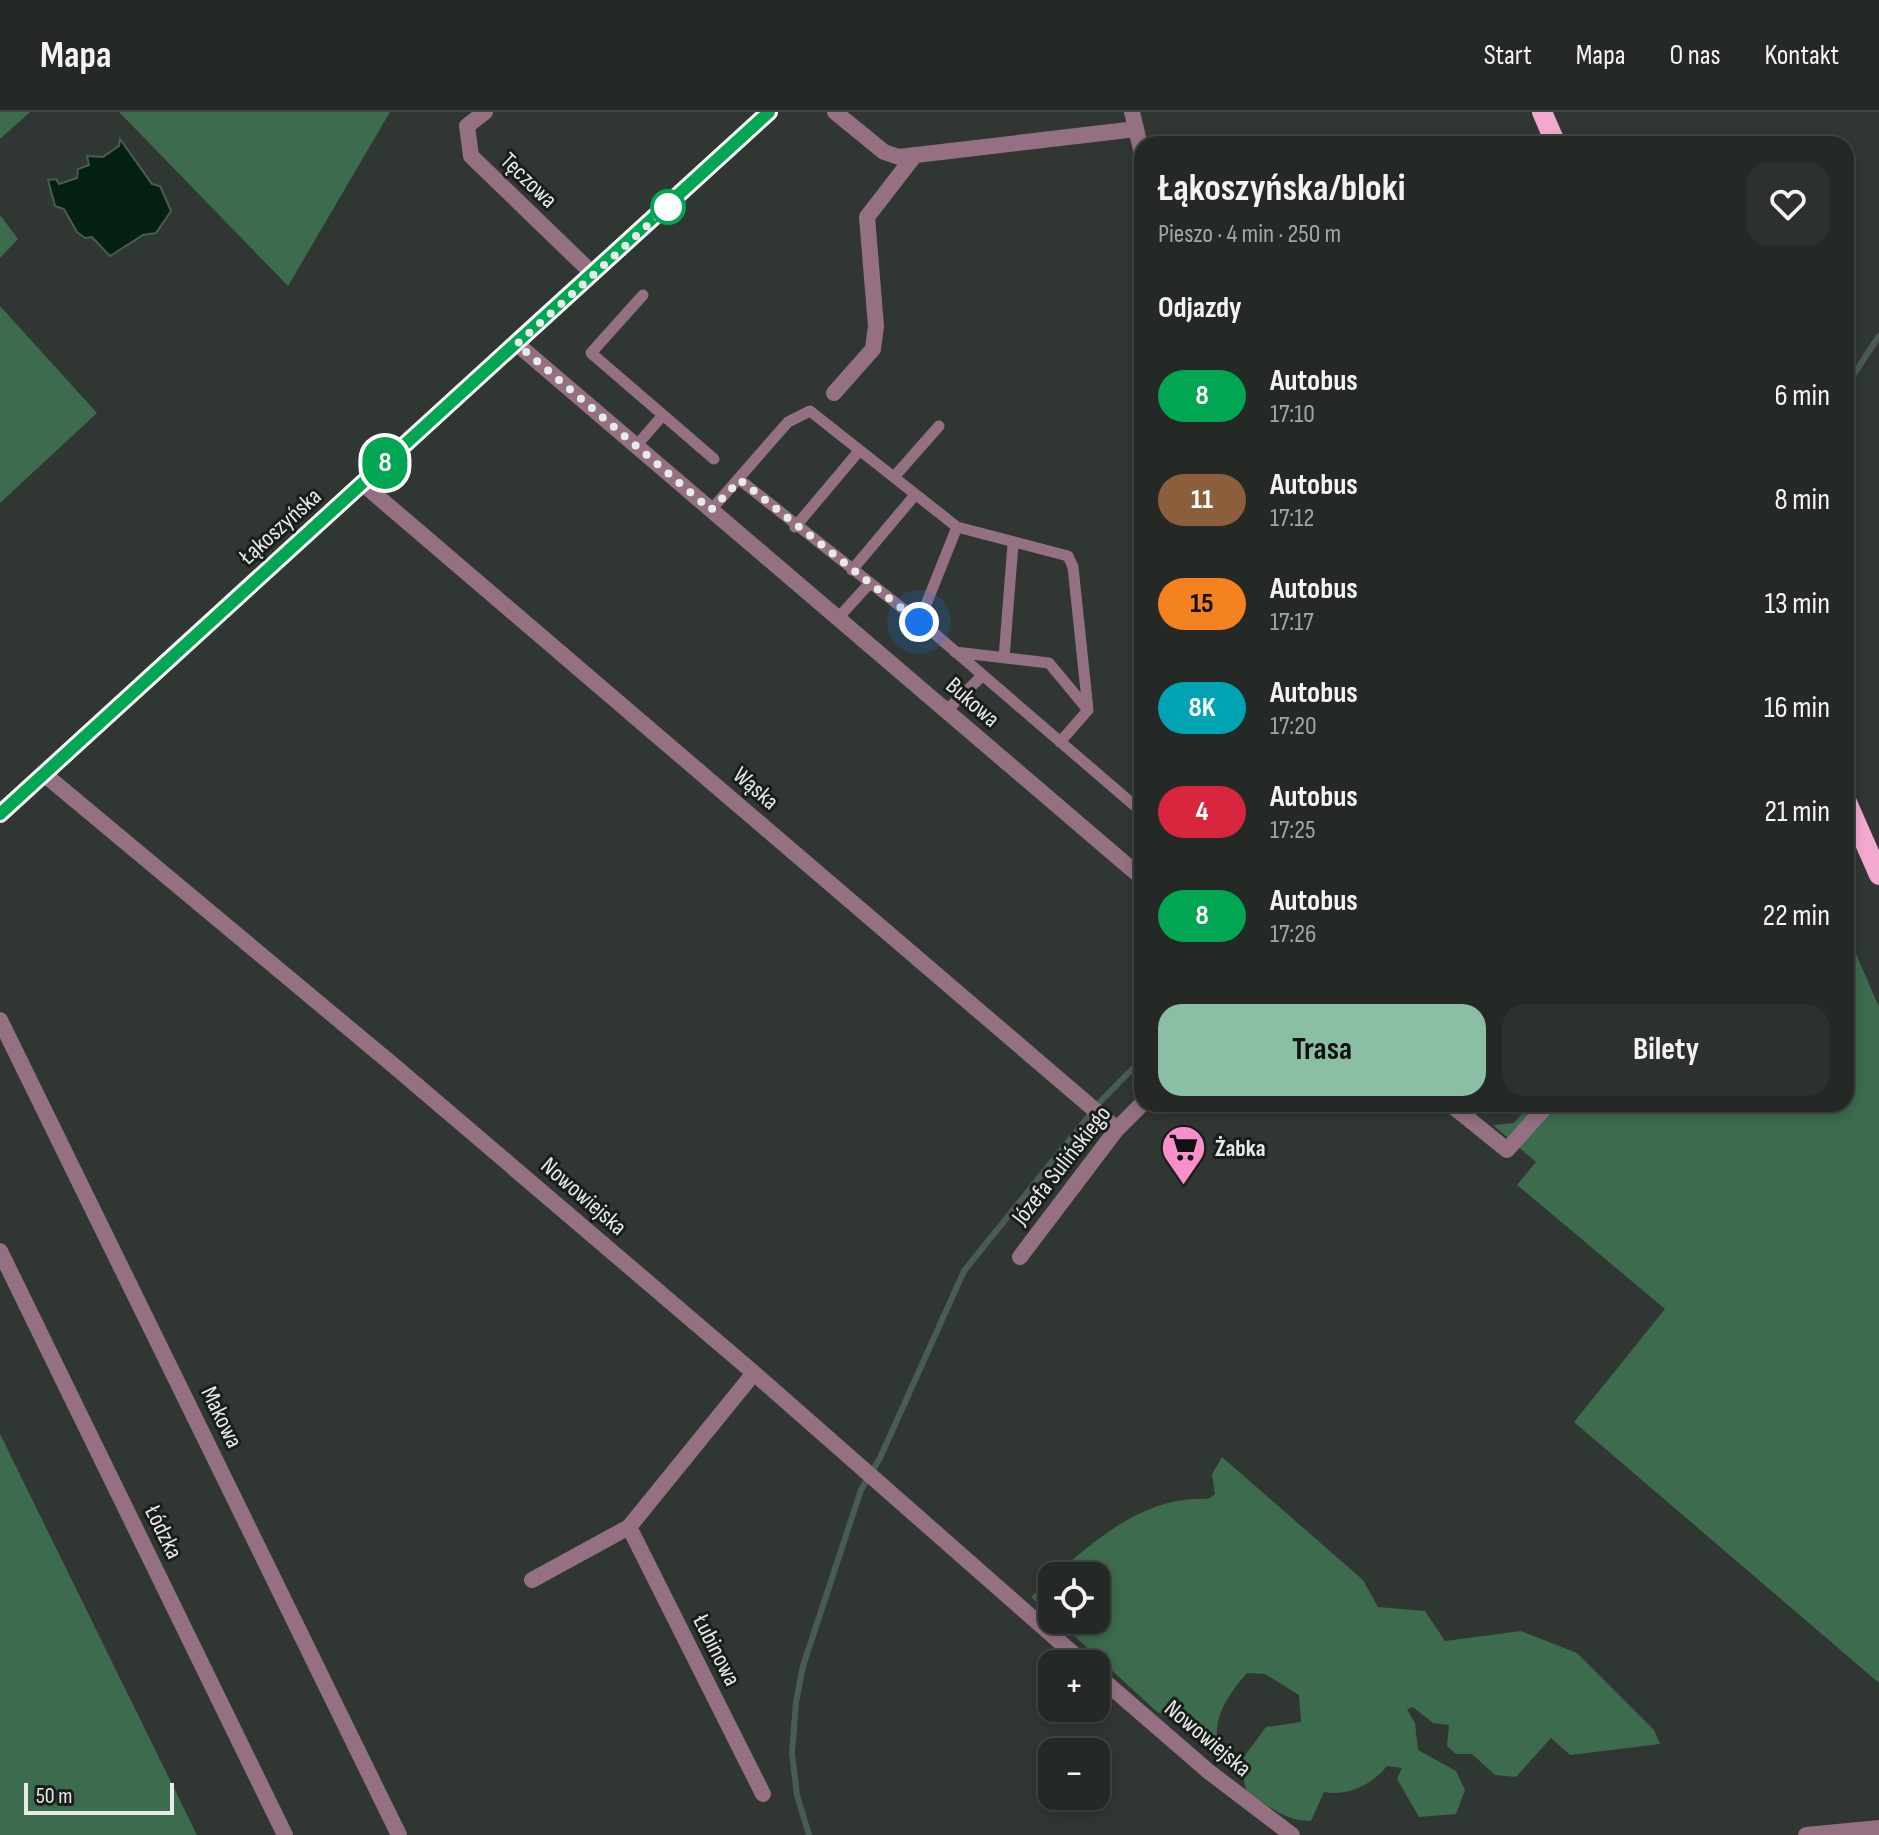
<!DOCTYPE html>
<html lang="pl">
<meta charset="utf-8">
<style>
body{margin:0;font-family:"Sofia Sans Condensed",sans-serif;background:#2c312e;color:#f1f3f6;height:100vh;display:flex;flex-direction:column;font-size:30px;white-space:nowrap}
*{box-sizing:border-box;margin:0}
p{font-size:26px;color:#a3a6a7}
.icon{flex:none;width:44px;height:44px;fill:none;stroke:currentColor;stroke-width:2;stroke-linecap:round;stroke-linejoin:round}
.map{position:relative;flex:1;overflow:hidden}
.panel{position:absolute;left:1134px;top:24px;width:720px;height:976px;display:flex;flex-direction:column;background:#242926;border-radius:24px;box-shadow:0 4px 12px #0003,0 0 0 2px #414543}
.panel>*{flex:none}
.badge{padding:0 16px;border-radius:26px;font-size:28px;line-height:52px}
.buttons{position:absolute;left:1038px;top:1450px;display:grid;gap:16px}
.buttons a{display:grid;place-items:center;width:72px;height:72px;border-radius:16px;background:#242926;box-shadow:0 4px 12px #0003,0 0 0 2px #414543;font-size:40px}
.scale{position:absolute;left:24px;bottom:20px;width:150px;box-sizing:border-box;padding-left:8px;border:4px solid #e7ebe8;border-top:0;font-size:22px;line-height:28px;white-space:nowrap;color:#e7ebe8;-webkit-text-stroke:6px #1a1e1b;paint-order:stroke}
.you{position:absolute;width:40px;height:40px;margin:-20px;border:6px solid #fff;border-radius:50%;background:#1a73e8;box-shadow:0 0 0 12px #1a73e833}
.map>.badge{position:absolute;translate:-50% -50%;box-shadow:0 0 0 4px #fff}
h2{padding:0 24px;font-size:30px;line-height:72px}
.round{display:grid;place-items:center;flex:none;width:84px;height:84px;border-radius:24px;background:#2c312e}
.overview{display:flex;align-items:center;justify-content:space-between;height:136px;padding:0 24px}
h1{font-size:38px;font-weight:700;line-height:60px}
.primary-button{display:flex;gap:16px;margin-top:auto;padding:16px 24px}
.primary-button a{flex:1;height:92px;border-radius:24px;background:#8abfa5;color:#111;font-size:32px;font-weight:700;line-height:92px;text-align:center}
.primary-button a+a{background:#2c312e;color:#f1f3f6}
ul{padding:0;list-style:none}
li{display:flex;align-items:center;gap:24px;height:104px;padding:0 24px}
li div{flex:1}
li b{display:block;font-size:30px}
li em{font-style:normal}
li .badge{min-width:88px;font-weight:700;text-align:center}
header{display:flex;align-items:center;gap:48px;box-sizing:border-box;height:112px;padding:0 40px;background:#242926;border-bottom:2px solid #414543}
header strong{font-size:38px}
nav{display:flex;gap:44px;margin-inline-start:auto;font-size:28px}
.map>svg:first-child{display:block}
</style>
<header>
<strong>Mapa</strong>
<nav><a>Start</a><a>Mapa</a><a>O nas</a><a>Kontakt</a></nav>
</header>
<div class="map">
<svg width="1879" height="1723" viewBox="0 0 1879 1723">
<rect width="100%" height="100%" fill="#303732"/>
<path fill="#3c6b4d" d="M0,0H30L0,27Z
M119,0H390L288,174Z
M0,103L18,127L0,146Z
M0,194L97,301L0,391Z
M1846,819L1879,895V1571L1574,1310L1665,1197L1517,1073L1536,1050L1493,1013L1514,1011L1531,992H1846Z
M0,1322L197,1723H0Z
M1222,1345L1363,1468L1378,1495L1425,1499L1445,1529L1521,1519L1577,1541L1654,1618L1660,1632L1570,1643L1551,1626L1516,1665L1495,1663L1472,1642H1456L1447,1634L1449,1613L1433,1611L1413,1595L1407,1597L1415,1611L1418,1638L1456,1659L1465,1678L1456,1702L1419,1705L1397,1667L1402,1656L1387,1654C1373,1672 1347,1685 1324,1680L1311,1709C1284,1709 1267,1693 1246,1678L1240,1650L1266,1615L1301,1610L1299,1583L1265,1562L1247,1561C1233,1577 1217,1598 1217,1620C1216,1630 1220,1637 1216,1646L1201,1624L1156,1599L1057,1508H1096V1464H1054C1098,1425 1146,1384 1208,1387L1215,1382L1212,1362Z
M1052,1466V1504L1031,1485Z"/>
<path fill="#042010" stroke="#485d51" stroke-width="2" d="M120,27L152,72L160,74L171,99L156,121L143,123L110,144L92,125L85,126L77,120L64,97L55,94L48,68L56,67L59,72L77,66L78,57L89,53L87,44L103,45L119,34Z"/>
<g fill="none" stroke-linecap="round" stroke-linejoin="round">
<path stroke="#485d51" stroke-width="6" d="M1846,274L1879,224
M1099,991L1142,947
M809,1723L797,1683L792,1641L796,1590L803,1554L861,1378L880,1346L964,1159L1089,1004"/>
<path stroke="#947082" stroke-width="11" d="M643,183L591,241L663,303
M636,334L663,303L714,347
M894,365L939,314
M740,368L935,522L1142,700
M711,398L788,310L810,299L957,415L1068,444L1073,455L1088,598L1060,630
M795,415L859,339
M852,458L915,383
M838,506L869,472
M919,510L957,415
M955,540L1049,551L1088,598
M1004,546L1013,432
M947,598L982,564"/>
<path stroke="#947082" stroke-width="16" d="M485,0L467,14L471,44L593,162
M835,0L884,40L899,45L1136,17
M1132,0L1142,42
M517,232L1142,766
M834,281L873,237L876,214L867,105L915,43
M363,372L1117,1017
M44,662L393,953L754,1261L1085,1552
M0,908L399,1723
M1450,992L1507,1038L1548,992
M0,1139L285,1723
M1020,1145L1117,1017L1142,992
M629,1415L763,1682
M532,1468L629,1415L754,1261
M1096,1562L1208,1659L1292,1723
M1806,1723L1879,1716"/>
<path stroke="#c990ae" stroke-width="16" d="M0,702L770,0"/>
<path stroke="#f3a8cf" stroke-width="20" d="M1542,0L1556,32
M1846,688L1879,763"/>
</g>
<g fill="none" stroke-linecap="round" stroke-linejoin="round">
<defs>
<path id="line" d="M0,702L769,0"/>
</defs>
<use href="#line" stroke="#fff" stroke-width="18"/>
<use href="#line" stroke="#00a651" stroke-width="12"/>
<path stroke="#e7ebe8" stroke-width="8" stroke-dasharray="0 14.4" d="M668,95L517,232L711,398L740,368L919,510"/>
</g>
<defs>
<symbol id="supermarket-pin" viewBox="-11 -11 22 30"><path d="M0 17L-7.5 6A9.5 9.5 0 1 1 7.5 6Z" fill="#f98fc9" stroke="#1a1e1b"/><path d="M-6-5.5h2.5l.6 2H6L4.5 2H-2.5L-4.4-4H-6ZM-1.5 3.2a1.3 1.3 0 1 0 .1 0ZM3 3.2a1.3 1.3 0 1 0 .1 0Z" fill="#111"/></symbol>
</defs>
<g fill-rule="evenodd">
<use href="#supermarket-pin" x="1158" y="1010" width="51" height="69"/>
</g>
<circle fill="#fff" stroke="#00a651" stroke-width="4" cx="668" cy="95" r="16"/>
<g text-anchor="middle" stroke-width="6" stroke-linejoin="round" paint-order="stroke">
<g font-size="24" fill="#e7ebe8" stroke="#1a1e1b">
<text transform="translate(529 68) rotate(44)" y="8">Tęczowa</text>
<text transform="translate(280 414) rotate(-42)" y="8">Łąkoszyńska</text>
<text transform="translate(973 590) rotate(41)" y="8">Bukowa</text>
<text transform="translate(756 676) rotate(41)" y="8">Wąska</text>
<text transform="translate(1061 1053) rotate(-52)" y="8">Józefa Sulińskiego</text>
<text transform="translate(584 1084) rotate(41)" y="8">Nowowiejska</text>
<text transform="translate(222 1305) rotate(64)" y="8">Makowa</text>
<text transform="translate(164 1420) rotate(64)" y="8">Łódzka</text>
<text transform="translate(717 1538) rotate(63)" y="8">Łubinowa</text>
<text transform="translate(1208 1626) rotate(40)" y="8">Nowowiejska</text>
</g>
<g font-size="24" font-weight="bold" fill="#e7ebe8" stroke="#1a1e1b" text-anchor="start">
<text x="1215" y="1044">Żabka</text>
</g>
</g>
</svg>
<div class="buttons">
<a><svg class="icon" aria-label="locate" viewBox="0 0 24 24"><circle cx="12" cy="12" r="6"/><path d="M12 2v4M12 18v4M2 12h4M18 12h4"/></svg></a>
<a>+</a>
<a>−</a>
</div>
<div class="scale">50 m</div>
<div class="you" style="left:919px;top:510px"></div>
<b class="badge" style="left:385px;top:351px;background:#00a651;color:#fff">8</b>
<section class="panel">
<div class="overview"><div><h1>Łąkoszyńska/bloki</h1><p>Pieszo · 4 min · 250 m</p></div><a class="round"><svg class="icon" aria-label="heart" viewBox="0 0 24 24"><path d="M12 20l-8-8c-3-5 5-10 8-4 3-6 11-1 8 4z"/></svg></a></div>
<h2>Odjazdy</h2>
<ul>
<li><span class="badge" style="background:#00a651;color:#fff">8</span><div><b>Autobus</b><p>17:10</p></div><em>6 min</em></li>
<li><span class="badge" style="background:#8b5e3c;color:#fff">11</span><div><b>Autobus</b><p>17:12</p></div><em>8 min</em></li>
<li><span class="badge" style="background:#f58220;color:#111">15</span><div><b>Autobus</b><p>17:17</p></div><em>13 min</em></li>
<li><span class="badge" style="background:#00a3b4;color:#fff">8K</span><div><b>Autobus</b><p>17:20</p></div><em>16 min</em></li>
<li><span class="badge" style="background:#d7263d;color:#fff">4</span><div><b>Autobus</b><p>17:25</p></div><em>21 min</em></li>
<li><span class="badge" style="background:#00a651;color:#fff">8</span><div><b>Autobus</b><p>17:26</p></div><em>22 min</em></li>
</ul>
<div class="primary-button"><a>Trasa</a><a>Bilety</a></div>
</section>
</div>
